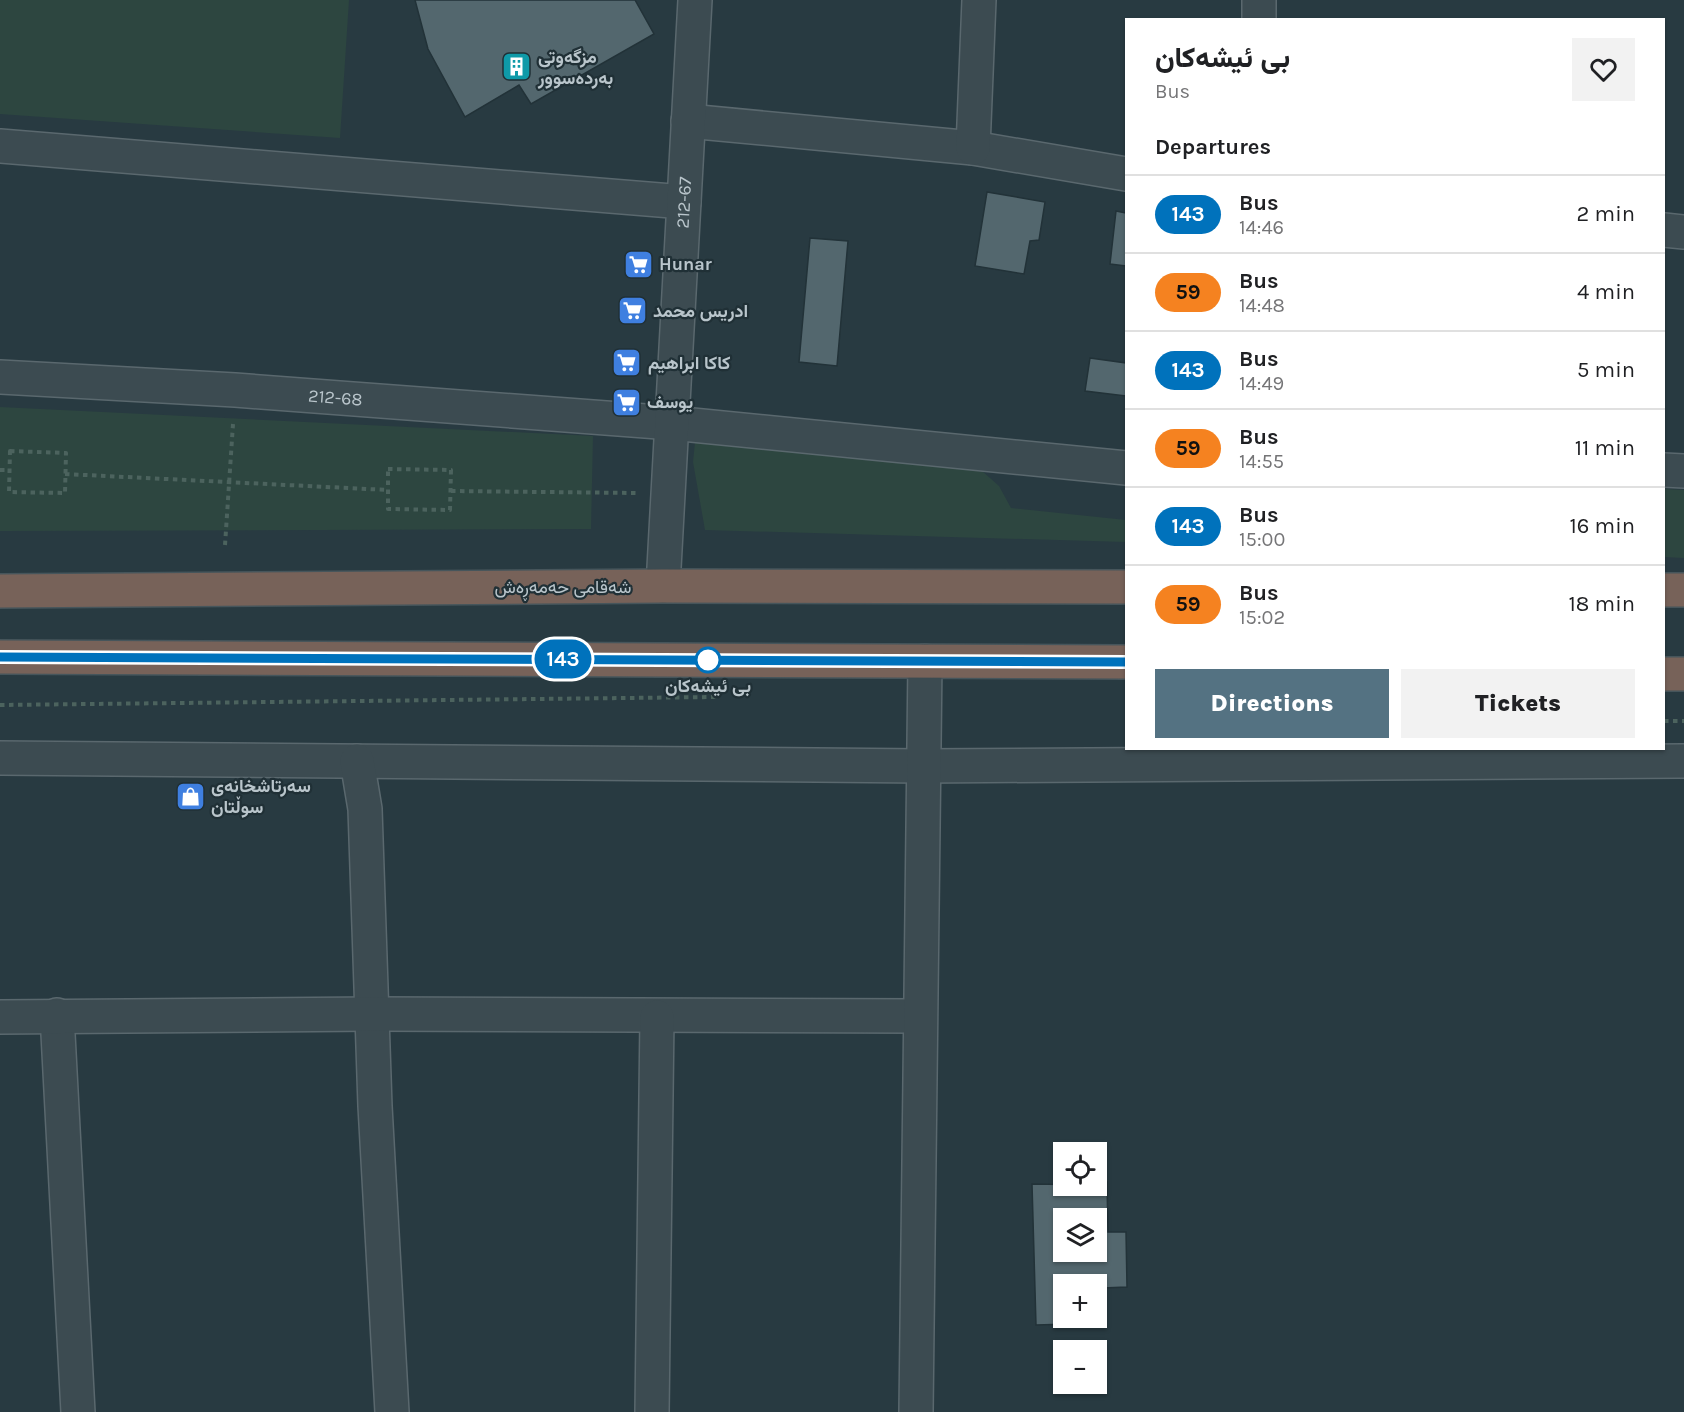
<!DOCTYPE html>
<meta charset="utf-8">
<style>
body{margin:0;font-family:Karla,Vazirmatn,sans-serif;background:#f2f2f2;color:#202124;height:100vh;display:flex;flex-direction:column;font-size:22px;white-space:nowrap}
*{box-sizing:border-box;margin:0}
p{font-size:20px;color:#757577}
.icon{flex:none;width:33px;height:33px;fill:none;stroke:currentColor;stroke-width:2;stroke-linecap:round;stroke-linejoin:round}
.map{position:relative;flex:1;overflow:hidden}
.details{position:absolute;left:1125px;top:18px;width:540px;height:732px;display:flex;flex-direction:column;background:#fff;border-radius:0px;box-shadow:0 2px 4px #0004}
.details>*{flex:none}
.badge{padding:0 12px;border-radius:20px;font-size:21px;line-height:39px}
.controls{position:absolute;left:1053px;top:1142px;display:grid;gap:12px}
.controls a{display:grid;place-items:center;width:54px;height:54px;border-radius:0px;background:#fff;box-shadow:0 2px 4px #0004;font-size:30px}
.map>.badge{position:absolute;translate:-50% -50%;box-shadow:0 0 0 3px #fff}
h2{padding:0 30px;font-size:22px;line-height:54px}
.round{display:grid;place-items:center;flex:none;width:63px;height:63px;border-radius:0px;background:#f2f2f2}
.head{display:flex;align-items:center;justify-content:space-between;height:102px;padding:0 30px}
h1{font-size:28px;font-weight:800;line-height:45px}
.cta{display:flex;gap:12px;margin-top:auto;padding:12px 30px}
.cta a{flex:1;height:69px;border-radius:0px;background:#547282;color:#fff;font-size:24px;font-weight:800;line-height:69px;text-align:center}
.cta a+a{background:#f2f2f2;color:#202124}
ul{padding:0;list-style:none}
li{display:flex;align-items:center;gap:18px;height:78px;padding:0 30px;border-top:2px solid #e0e0e0}
li div{flex:1}
li b{display:block;font-size:22px}
li em{font-style:normal}
li .badge{min-width:66px;font-weight:700;text-align:center}
.map>svg:first-child{display:block}
</style>
<div class="map">
<svg width="1684" height="1412" viewBox="0 0 1684 1412">
<rect width="100%" height="100%" fill="#283a41"/>
<path fill="#2d4640" d="M0,0H349L340,138L0,114Z
M0,407L593,436L591,529L0,531Z
M705,436L743,437L982,471L999,486L1011,508L1126,520V542L705,530L693,462L695,442Z
M1664,489L1684,490V558L1664,557Z"/>
<path fill="#53676e" stroke="#223238" stroke-width="1.5" fill-rule="evenodd" d="M415,0H635L654,34L531,104L519,85L465,117L428,49Z
M987,192L1045,202L1039,240L1030,241L1024,274L975,266Z
M1116,211L1126,213V266L1110,264Z
M810,238L848,241L837,366L799,362Z
M1090,358L1126,363V396L1085,391Z
M1107,1182L1108,1232H1126L1127,1287L1103,1288L1104,1323L1036,1325L1032,1184L1096,1185V1183ZM1064,1218H1096V1251H1064ZM1064,1284H1096V1317H1064Z"/>
<g fill="none" stroke-linecap="round" stroke-linejoin="round">
<defs>
<g id="minor">
<path d="M1259,0V20"/>
<path d="M688,121L973,148L1126,174"/>
<path d="M0,146L684,202"/>
<path d="M973,148L979,0"/>
<path d="M1664,230L1684,232"/>
<path id="s1" d="M0,377L235,390L672,423L1126,468"/>
<path d="M1664,470L1684,471"/>
<path id="s2" d="M663,586L695,0"/>
<path d="M0,758L923,766L1684,761"/>
<path d="M357,761L365,809L375,1106L392,1412"/>
<path d="M57,1015L78,1412"/>
<path d="M0,1017L374,1014L920,1016"/>
<path d="M652,1412L657,1017"/>
<path d="M916,1412L925,661"/>
</g>
<path id="highway" d="M1664,590H1684
M0,591L663,586L1126,587
M0,657L1126,662
M1664,674H1684"/>
</defs>
<use href="#minor" stroke="#5a686e" stroke-width="36"/>
<use href="#highway" stroke="#46555b" stroke-width="36"/>
<path stroke="#4c635e" stroke-width="4" stroke-dasharray="4.5 4.5" stroke-linecap="butt" d="M10,451L66,453L65,493L9,492Z
M388,469L451,470L450,510L388,509Z
M0,470H9
M65,474L388,490
M451,491L636,493
M225,545L233,424
M0,705L716,697
M1664,721H1684"/>
<use href="#minor" stroke="#3c4b51" stroke-width="33"/>
<use href="#highway" stroke="#776259" stroke-width="33"/>
</g>
<g fill="none" stroke-linecap="round" stroke-linejoin="round">
<defs>
<path id="line" d="M0,657L1126,662"/>
</defs>
<use href="#line" stroke="#fff" stroke-width="14"/>
<use href="#line" stroke="#0072bc" stroke-width="9"/>
</g>
<defs>
<symbol id="building-square" viewBox="-11 -11 22 22"><rect x="-9" y="-9" width="18" height="18" rx="4" fill="#0f9aa8" stroke="#203036"/><path d="M-4-6H4V6H1V3H-1V6H-4ZM-2.5-4.3h1.7v1.8h-1.7ZM.8-4.3h1.7v1.8H.8ZM-2.5-1h1.7V.8h-1.7ZM.8-1h1.7V.8H.8Z" fill="#fff"/></symbol>
<symbol id="supermarket-square" viewBox="-11 -11 22 22"><rect x="-9" y="-9" width="18" height="18" rx="4" fill="#3f7fe0" stroke="#203036"/><path d="M-6-5.5h2.5l.6 2H6L4.5 2H-2.5L-4.4-4H-6ZM-1.5 3.2a1.3 1.3 0 1 0 .1 0ZM3 3.2a1.3 1.3 0 1 0 .1 0Z" fill="#fff"/></symbol>
<symbol id="shop-square" viewBox="-11 -11 22 22"><rect x="-9" y="-9" width="18" height="18" rx="4" fill="#3f7fe0" stroke="#203036"/><path d="M-5-2.5h2.3a2.7 3.5 0 0 1 5.4 0H5L5.5 6h-11ZM-1.5-2.5h3a1.5 2.3 0 0 0-3 0Z" fill="#fff"/></symbol>
</defs>
<g fill-rule="evenodd">
<use href="#building-square" x="500" y="50" width="33" height="33"/>
<use href="#supermarket-square" x="622" y="248" width="33" height="33"/>
<use href="#supermarket-square" x="616" y="294" width="33" height="33"/>
<use href="#supermarket-square" x="610" y="346" width="33" height="33"/>
<use href="#supermarket-square" x="610" y="386" width="33" height="33"/>
<use href="#shop-square" x="174" y="780" width="33" height="33"/>
</g>
<circle fill="#fff" stroke="#0072bc" stroke-width="3" cx="708" cy="660" r="12"/>
<g text-anchor="middle" stroke-width="4.5" stroke-linejoin="round" paint-order="stroke">
<g font-size="18" font-weight="bold" fill="#b9c5cb" stroke="#203036" text-anchor="start">
<text x="538" y="63">مزگەوتی<tspan x="538" dy="21">بەردەسوور</tspan></text>
<text x="659" y="270">Hunar</text>
<text x="653" y="317">ادريس محمد</text>
<text x="648" y="369">کاکا ابراهيم</text>
<text x="647" y="408">يوسف</text>
<text x="211" y="792">سەرتاشخانەی<tspan x="211" dy="21">سوڵتان</tspan></text>
</g>
<g font-size="18" fill="#b9c5cb" stroke="#203036">
<text dy="6" stroke="none"><textPath href="#s2" startOffset="384">212-67</textPath></text>
<text dy="6" stroke="none"><textPath href="#s1" startOffset="336">212-68</textPath></text>
<text x="563" y="593">شەقامی حەمەڕەش</text>
</g>
<g font-size="18" font-weight="bold" fill="#b9c5cb" stroke="#203036">
<text x="708" y="692">بی ئیشەکان</text>
</g>
</g>
</svg>
<div class="controls">
<a><svg class="icon" aria-label="locate" viewBox="0 0 24 24"><circle cx="12" cy="12" r="6"/><path d="M12 2v4M12 18v4M2 12h4M18 12h4"/></svg></a>
<a><svg class="icon" aria-label="layers" viewBox="0 0 24 24"><path d="M12 4l9 5-9 5-9-5zM3 14l9 5 9-5"/></svg></a>
<a>+</a>
<a>−</a>
</div>
<b class="badge" style="left:563px;top:659px;background:#0072bc;color:#fff">143</b>
<section class="details">
<div class="head"><div><h1>بی ئیشەکان</h1><p>Bus</p></div><a class="round"><svg class="icon" aria-label="heart" viewBox="0 0 24 24"><path d="M12 20l-8-8c-3-5 5-10 8-4 3-6 11-1 8 4z"/></svg></a></div>
<h2>Departures</h2>
<ul>
<li><span class="badge" style="background:#0072bc;color:#fff">143</span><div><b>Bus</b><p>14:46</p></div><em>2 min</em></li>
<li><span class="badge" style="background:#f58220;color:#111">59</span><div><b>Bus</b><p>14:48</p></div><em>4 min</em></li>
<li><span class="badge" style="background:#0072bc;color:#fff">143</span><div><b>Bus</b><p>14:49</p></div><em>5 min</em></li>
<li><span class="badge" style="background:#f58220;color:#111">59</span><div><b>Bus</b><p>14:55</p></div><em>11 min</em></li>
<li><span class="badge" style="background:#0072bc;color:#fff">143</span><div><b>Bus</b><p>15:00</p></div><em>16 min</em></li>
<li><span class="badge" style="background:#f58220;color:#111">59</span><div><b>Bus</b><p>15:02</p></div><em>18 min</em></li>
</ul>
<div class="cta"><a>Directions</a><a>Tickets</a></div>
</section>
</div>
